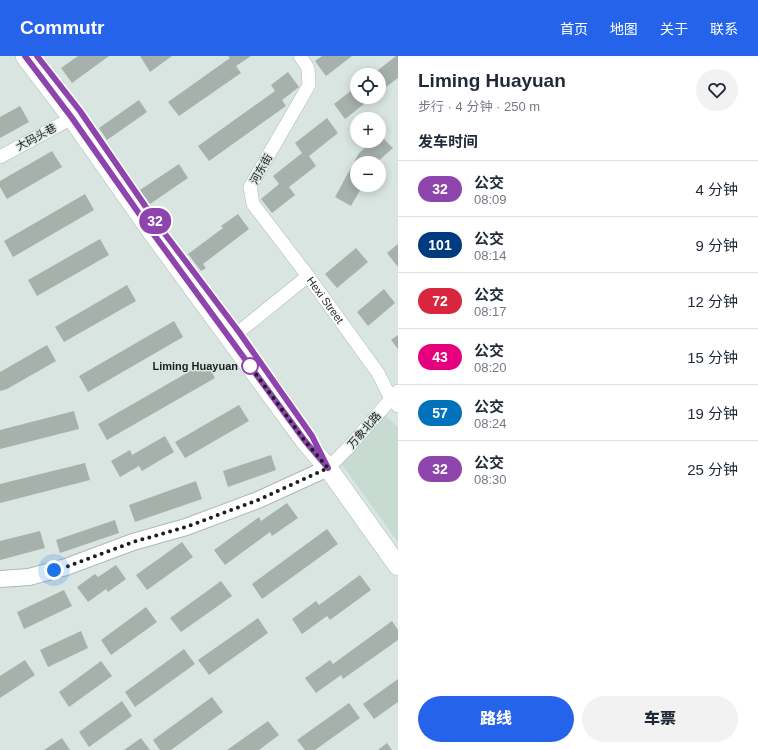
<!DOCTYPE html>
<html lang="zh">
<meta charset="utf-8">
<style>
body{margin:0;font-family:Arial,"Noto Sans SC",sans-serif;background:#f2f2f3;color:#1f2937;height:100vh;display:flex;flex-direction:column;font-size:15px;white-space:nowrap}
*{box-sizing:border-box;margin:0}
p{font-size:13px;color:#747a83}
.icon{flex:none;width:22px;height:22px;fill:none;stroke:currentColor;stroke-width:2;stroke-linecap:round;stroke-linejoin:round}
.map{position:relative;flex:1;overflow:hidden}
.details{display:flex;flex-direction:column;background:#fff;width:360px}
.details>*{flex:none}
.badge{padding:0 8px;border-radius:13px;font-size:14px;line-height:26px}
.tools{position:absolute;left:350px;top:12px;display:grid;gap:8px}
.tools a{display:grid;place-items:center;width:36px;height:36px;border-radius:50%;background:#fff;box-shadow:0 2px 10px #0003;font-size:20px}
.you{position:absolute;width:20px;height:20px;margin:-10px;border:3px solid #fff;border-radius:50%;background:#1a73e8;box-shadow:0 0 0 6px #1a73e833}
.map>.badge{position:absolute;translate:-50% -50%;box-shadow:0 0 0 2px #fff}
h2{padding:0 20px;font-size:15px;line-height:36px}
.round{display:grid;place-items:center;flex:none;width:42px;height:42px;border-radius:21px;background:#f2f2f3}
.head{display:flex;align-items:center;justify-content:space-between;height:68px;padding:0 20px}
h1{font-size:19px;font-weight:800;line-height:30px}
.action{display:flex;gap:8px;margin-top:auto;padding:8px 20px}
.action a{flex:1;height:46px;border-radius:24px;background:#2563eb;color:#fff;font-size:16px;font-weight:800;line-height:46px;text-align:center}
.action a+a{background:#f2f2f3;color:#1f2937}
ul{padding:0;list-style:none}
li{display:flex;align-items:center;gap:12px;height:56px;padding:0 20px;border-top:1px solid #e0e1e3}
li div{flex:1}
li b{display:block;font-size:15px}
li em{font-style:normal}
li .badge{min-width:44px;font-weight:700;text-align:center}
header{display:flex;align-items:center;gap:24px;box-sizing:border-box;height:56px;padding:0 20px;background:#2563eb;color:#fff}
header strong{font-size:19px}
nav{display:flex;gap:22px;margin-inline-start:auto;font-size:14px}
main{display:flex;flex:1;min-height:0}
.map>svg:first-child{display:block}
</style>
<header>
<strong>Commutr</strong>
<nav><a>首页</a><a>地图</a><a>关于</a><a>联系</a></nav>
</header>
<main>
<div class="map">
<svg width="398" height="694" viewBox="0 0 398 694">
<rect width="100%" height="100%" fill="#d9e5e0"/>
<path fill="#c7dbd2" d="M384,359L398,371V486L340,406Z"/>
<path fill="#a6b1ac" d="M78,0H109L72,27L61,12Z
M140,0H172L150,16Z
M228,0H251L236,10L241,17L179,60L168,46L230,2Z
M322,0H352L326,20L315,5Z
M396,0H398V22L379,36V19H372Z
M288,16L299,31L282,44L286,50L209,105L198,90L275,35L271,29Z
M357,30V41H373L345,63L334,48Z
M139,44L147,56L107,84L99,72Z
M20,50L29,66L0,82V61Z
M327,62L338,77L309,100L316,110L289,131L295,139L272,157L261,143L279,128L273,120L302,97L295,87Z
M380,79L393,92L376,107H357V129H363L351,150L335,141L359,97L373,85H379Z
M52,95L62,111L7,143L0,131V125Z
M179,108L188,122L150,148L140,134Z
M85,138L94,154L13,201L4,185Z
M238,158L249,173L203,208L206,212L201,215L188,198L223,172L221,170Z
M100,183L109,199L37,240L28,224Z
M398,188V211L387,197Z
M356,192L368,206L337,232L325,218Z
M127,229L136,245L64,286L55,271Z
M384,233L395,247L368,270L357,256Z
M174,265L183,281L88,336L79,320Z
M398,279V293L391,284Z
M47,289L56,305L7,333L0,335V316Z
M206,306L215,322L107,384L98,368Z
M239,349L249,365L185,402L175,386Z
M74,355L79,373L0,393V374Z
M165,380L174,396L142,415L139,410L120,421L111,405L130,394L132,399Z
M271,399L276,414L228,431L223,415Z
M85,407L90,424L0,447V428Z
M196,425L202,443L135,466L129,449Z
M287,447L298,462L272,480L270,476L225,509L214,494L259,461L261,465Z
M115,464L119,477L60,497L56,484Z
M327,473L338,488L262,543L252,528Z
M40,475L45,492L0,504V485Z
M182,486L193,501L147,534L136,519Z
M116,509L126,523L108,536L106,533L88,546L77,531L95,518L98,521Z
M360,519L371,534L330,564L327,560L302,578L292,563L316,545L319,549Z
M221,525L232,540L181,576L170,562Z
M64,534L72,550L24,573L17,556Z
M146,551L157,566L111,599L101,584Z
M258,562L268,577L209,619L198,604Z
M392,565L398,574V584L343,623L341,619L316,637L305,622L330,604L333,608Z
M81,575L88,592L48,611L40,594Z
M184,593L195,608L135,651L125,636Z
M25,604L35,619L0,642V620Z
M101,605L112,620L69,651L59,636Z
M398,623V646L374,663L363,648Z
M212,641L223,656L171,694H160L153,684Z
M122,645L132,660L89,691L79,676Z
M349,647L360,662L315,694H305L297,684Z
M268,665L279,679L259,694H227Z
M62,682L70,694H44Z
M141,682L150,694H124Z
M387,687L392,694H378Z"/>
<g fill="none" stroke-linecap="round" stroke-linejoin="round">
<defs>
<g id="minor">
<path d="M300,0L308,12L309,29L250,131L253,148L308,220"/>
<path d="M0,101L72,62"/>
<path id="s1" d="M230,283L308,220L378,317L391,343L398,350"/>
<path d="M328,412L348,392L398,335"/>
</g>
<path id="tertiary" d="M0,523L29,521L66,511L133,486L186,471L258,444L328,412"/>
<path id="secondary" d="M25,0L72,62L152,176L305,385L328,412L398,510"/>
</defs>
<use href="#minor" stroke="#aeb9b4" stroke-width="14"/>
<use href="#tertiary" stroke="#aeb9b4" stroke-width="18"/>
<use href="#secondary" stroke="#aeb9b4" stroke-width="20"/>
<use href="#minor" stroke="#fff" stroke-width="13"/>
<use href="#tertiary" stroke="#fff" stroke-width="16"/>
<use href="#secondary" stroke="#fff" stroke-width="19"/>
</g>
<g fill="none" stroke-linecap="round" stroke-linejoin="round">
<defs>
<path id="line" d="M25,0L72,62L152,176L305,385L328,412L312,380L239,276L159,170L80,55L37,0"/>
</defs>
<use href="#line" stroke="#fff" stroke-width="9"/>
<use href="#line" stroke="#8e44ad" stroke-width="6"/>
<path stroke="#1b1f1d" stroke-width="4" stroke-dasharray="0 7.2" d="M54,514L66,511L133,486L186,471L258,444L328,412L305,385L250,310"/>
</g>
<circle fill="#fff" stroke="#8e44ad" stroke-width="2" cx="250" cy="310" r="8"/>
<g text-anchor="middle" stroke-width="3" stroke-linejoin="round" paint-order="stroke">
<g font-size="11" fill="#1b1f1d" stroke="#d9e5e0">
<text transform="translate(36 81) rotate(-28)" y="4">大码头巷</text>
<text transform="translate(261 113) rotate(-61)" y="4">河东街</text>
<text dy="4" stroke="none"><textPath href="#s1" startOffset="130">Hexi Street</textPath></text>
<text transform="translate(364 374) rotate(-49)" y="4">万象北路</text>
</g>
<g font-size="11" font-weight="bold" fill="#1b1f1d" stroke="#d9e5e0" text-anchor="end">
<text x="238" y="314">Liming Huayuan</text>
</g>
</g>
</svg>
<div class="tools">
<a><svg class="icon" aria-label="locate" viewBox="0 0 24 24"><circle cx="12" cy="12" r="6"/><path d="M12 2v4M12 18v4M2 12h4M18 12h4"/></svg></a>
<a>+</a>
<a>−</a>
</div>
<div class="you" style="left:54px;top:514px"></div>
<b class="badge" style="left:155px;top:165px;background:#8e44ad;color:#fff">32</b>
</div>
<section class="details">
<div class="head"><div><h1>Liming Huayuan</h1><p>步行 · 4 分钟 · 250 m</p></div><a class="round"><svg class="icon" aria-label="heart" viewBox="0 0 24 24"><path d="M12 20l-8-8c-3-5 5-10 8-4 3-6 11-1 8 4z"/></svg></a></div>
<h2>发车时间</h2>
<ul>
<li><span class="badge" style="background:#8e44ad;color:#fff">32</span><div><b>公交</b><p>08:09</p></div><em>4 分钟</em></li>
<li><span class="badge" style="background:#003b80;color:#fff">101</span><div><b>公交</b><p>08:14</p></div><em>9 分钟</em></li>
<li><span class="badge" style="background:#d7263d;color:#fff">72</span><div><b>公交</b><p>08:17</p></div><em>12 分钟</em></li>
<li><span class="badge" style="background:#e6007e;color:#fff">43</span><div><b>公交</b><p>08:20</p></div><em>15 分钟</em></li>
<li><span class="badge" style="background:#0072bc;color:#fff">57</span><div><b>公交</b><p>08:24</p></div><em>19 分钟</em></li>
<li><span class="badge" style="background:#8e44ad;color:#fff">32</span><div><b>公交</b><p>08:30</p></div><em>25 分钟</em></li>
</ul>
<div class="action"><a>路线</a><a>车票</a></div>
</section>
</main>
